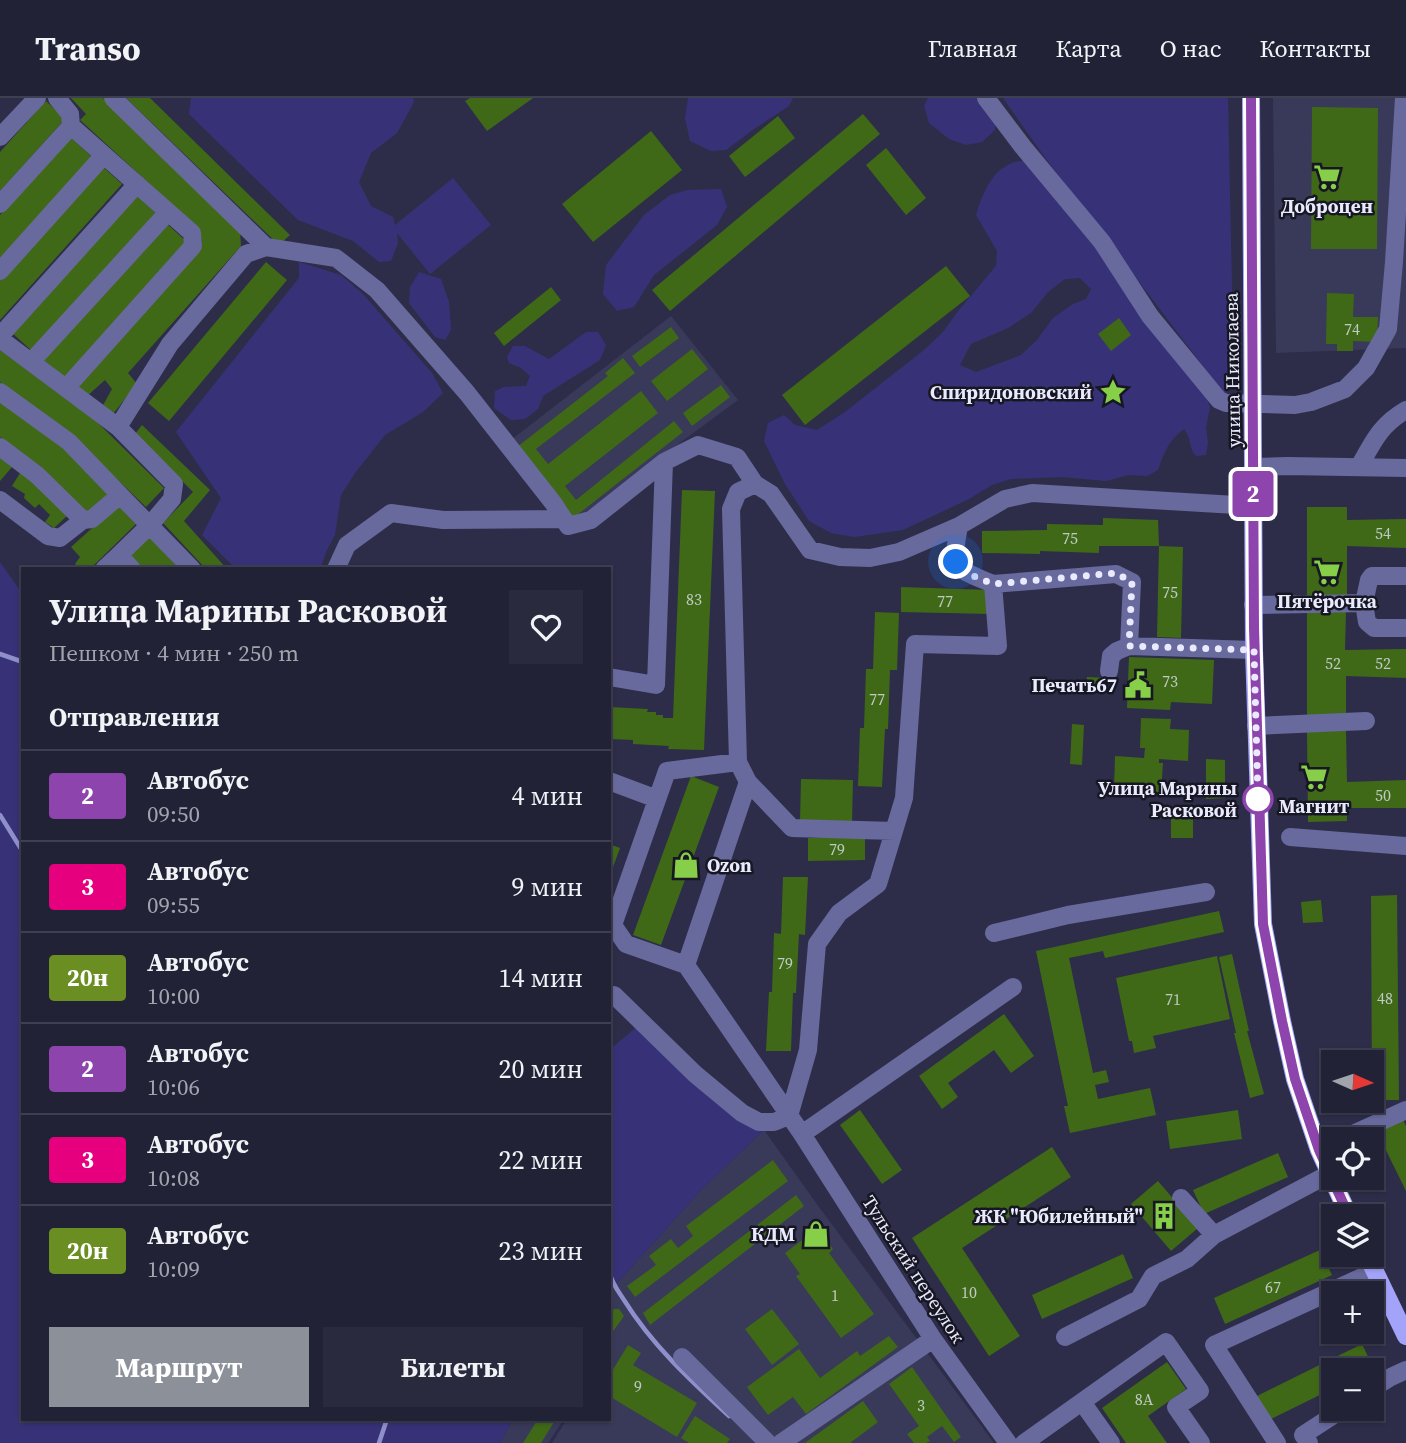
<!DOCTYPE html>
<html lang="ru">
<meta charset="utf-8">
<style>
body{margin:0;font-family:"Source Serif 4",serif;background:#2a2a3f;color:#f1f3f6;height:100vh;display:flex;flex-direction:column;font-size:26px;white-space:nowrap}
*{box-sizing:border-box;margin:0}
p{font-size:23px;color:#a2a4ad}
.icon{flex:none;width:38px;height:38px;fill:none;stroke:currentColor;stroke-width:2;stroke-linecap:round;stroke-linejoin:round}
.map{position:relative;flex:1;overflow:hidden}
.details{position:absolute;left:21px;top:469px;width:590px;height:854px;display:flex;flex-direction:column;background:#222237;border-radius:0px;box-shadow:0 2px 5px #0004,0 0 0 2px #3f3f52}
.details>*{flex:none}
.badge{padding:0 14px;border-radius:5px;font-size:24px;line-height:46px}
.needle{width:46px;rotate:93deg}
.fabs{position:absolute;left:1321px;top:952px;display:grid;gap:14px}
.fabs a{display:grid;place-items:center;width:63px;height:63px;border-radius:0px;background:#222237;box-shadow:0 2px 5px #0004,0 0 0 2px #3f3f52;font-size:35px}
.you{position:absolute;width:35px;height:35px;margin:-18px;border:5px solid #fff;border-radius:50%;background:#1a73e8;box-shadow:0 0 0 10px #1a73e833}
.map>.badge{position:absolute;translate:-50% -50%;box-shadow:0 0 0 4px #fff}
h2{padding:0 28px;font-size:26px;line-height:63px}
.round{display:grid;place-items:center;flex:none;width:74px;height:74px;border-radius:0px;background:#2a2a3f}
.summary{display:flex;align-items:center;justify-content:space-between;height:119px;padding:0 28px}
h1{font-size:33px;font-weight:700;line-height:52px}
.cta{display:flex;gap:14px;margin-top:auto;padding:14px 28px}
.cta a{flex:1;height:80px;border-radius:0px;background:#8c9099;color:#fff;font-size:28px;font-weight:700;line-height:80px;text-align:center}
.cta a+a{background:#2a2a3f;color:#f1f3f6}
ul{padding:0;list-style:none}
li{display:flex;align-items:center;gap:21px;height:91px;padding:0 28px;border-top:2px solid #3f3f52}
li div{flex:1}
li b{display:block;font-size:26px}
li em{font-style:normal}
li .badge{min-width:77px;font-weight:700;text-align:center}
header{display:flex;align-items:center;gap:42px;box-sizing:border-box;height:98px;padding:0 35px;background:#222237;border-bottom:2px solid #3f3f52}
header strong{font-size:33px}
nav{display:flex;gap:38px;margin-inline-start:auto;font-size:24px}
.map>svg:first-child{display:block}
</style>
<header>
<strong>Transo</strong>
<nav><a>Главная</a><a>Карта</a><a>О нас</a><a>Контакты</a></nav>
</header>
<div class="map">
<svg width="1406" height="1345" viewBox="0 0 1406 1345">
<rect width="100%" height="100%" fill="#2d2d49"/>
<path fill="#39395a" d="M1273,0H1406V250L1276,255Z
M671,218L738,302L681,344L590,416L571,425L511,342Z
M764,1032L819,1109L994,1345H552L567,1321H609V1194L703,1090Z
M513,1321H564L548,1345H500Z"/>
<path fill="#373277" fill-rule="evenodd" d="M191,0H413L414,4L397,35L371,55L359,84L371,108L393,119L395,127L453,80L491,127L430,176L397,135L398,145L391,163L379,164L353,143L298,122L189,16Z
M688,0H793L789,8L754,31L726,52L711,53L690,43L685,20Z
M928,0H980L995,20V32L982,44L966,47L949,41L929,25L924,8Z
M1003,0H1228L1234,285L1225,297L1046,61Z
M1030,63L1204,291L1210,309L1206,329L1208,345L1206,357L1196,358C1188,350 1192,340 1184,331C1169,342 1164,354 1158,372L1147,378L1129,377L1106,383L1062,379L1011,381L992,387L969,401L903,432L854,439L831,435L809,423L785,386L764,343L768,325L784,317L795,327L817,332L845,314L924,252L943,234L959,212L996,168L997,153L976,117C982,97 991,73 1012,65C1017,63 1024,63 1030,63ZM1080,180L1091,191L1086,201L1073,206L1053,220L1037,242L1021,257L976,274L960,267L971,246L1008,230L1031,215L1048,194L1065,181Z
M721,91L727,109L717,127L654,177L634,209L617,213L603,196L606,167L644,117L670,97L687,92Z
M299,164L341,177L363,196L432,275L443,295L423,314L385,337L355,375L341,397L335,437L327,452L320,471H236L202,437L221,400L176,334L299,180Z
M419,174L441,181L449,204L451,232L445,242L435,239L409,205L410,189Z
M586,234H598L606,247L600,262L543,298L538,311L525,321L511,322L494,310L495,293L504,289L526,288L530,278L521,270L509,265L507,259L513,248H525L549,261Z
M0,464L21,494L23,498V1321H513L500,1345H0Z
M638,928L764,1032L703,1090L609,1194V952Z"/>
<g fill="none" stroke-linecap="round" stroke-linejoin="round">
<path stroke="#8f8fcb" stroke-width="4.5" d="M0,556L23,564
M0,717L23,754
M609,1173C611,1184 618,1193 624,1202C652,1247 690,1282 729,1318
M379,1345L387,1321"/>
</g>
<path fill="#3f6917" d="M71,0H103L139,37L240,133L241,148L128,275L137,286L113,316L102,309L112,291L105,282L86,299L75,291L202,147L200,132L80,22L86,16Z
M126,0H150L290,137L279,147Z
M470,0H533L487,33L465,3Z
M46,3L65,21L0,93V54Z
M1312,9L1378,10L1377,151H1311Z
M863,16L880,36L670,213L652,192Z
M778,18L795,40L745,79L729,58Z
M651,33L682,72L593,144L562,106Z
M70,39L92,59L0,160V117Z
M886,50L926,100L906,117L866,67Z
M102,68L122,86L0,222V182Z
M136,97L156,115L32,253L11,234Z
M166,125L187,144L63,281L42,261Z
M266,164L287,182L169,323L148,305Z
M946,168L970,198L805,327L782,297Z
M551,189L561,202L504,248L494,235Z
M1327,195L1354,196L1353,219H1378L1377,244L1353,243V253H1337V246H1326Z
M1119,220L1131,237L1111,253L1098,236Z
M671,229L679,240L640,269L632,258Z
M692,251L708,271L667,303L651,283Z
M0,252L97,324L164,390L146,409L75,341L0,284Z
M623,260L635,275L536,351L548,366L641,293L658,315L565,388L576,402L674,323L683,334L572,421L517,349L608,278L605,275Z
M721,287L730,299L692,328L683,315Z
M0,303L64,351L108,397L88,416L43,371L0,339Z
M142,327L210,392L184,423L227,471H206L163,425L193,394L135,336Z
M0,359L12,369L0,383Z
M20,375L58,402L69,416L54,430L45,424L50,417L39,406L35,410L24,400L25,396L12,388Z
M682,392L715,393L704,652L668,651L669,648L633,646V642L610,641L609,637V609L648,611L647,614H656V617H663V620H673Z
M118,407L136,426L90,471H80L75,466L80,459L71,449Z
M1307,409H1347V422L1406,421V450L1347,448V500H1307Z
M1103,420L1158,422L1159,448L1183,449L1181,540L1157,539L1159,448H1099V455L1040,453V456L982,455V433L1047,432V426L1103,427Z
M150,438L179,471H142L129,456Z
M901,489L990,492V516L901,514Z
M1307,513H1346L1345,552L1406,551V580L1346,578V617H1307Z
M875,514L899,515L897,572H890L888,631H885L882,689L858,688L860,630H864L866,571H873Z
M1129,559L1214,562L1212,606L1171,604L1170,612L1127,610Z
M1087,579L1106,580L1105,590L1086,589Z
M1141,620L1171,621L1170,631L1189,632L1188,663L1159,661V665H1163L1161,695L1114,691L1115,658L1144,660L1145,650H1140Z
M1072,626L1084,627L1082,667L1070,666Z
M1346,632L1347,684L1406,682V710H1347V723L1308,724L1307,633Z
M1206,661L1225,662V700L1206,701Z
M691,678L719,689L661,847L633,837Z
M801,681L853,682L852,725L800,724Z
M1171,720H1193V740H1171Z
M865,739V762L808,763V740Z
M609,746L620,750L609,780Z
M783,779H808L805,837L799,836L796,895H793L791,953H766L769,894H772L774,835L781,836Z
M1397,797L1399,1002H1372L1371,798Z
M1321,802L1323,824L1303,825L1301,804Z
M1219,813L1224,834L1105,860L1103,853L1069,860L1093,975L1106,972L1109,984L1095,987L1098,1001L1150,990L1156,1017L1070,1035L1064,1008H1068L1036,853Z
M1232,856L1249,933H1247L1264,996L1250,1000L1234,935H1236L1219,859Z
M1217,858L1230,921L1153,938L1156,950L1134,955L1132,943H1129L1116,880Z
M1004,916L1034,958L1011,975L994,952L948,985L958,999L942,1011L919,978Z
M860,1012L902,1072L882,1086L840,1027Z
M1238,1012L1242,1041L1170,1051L1166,1023Z
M1403,1022L1406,1028V1093L1377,1034Z
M1052,1049L1071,1079L962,1150L1020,1238L989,1258L912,1140Z
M1278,1055L1288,1079L1204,1116L1193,1092Z
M773,1062L788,1083L635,1199L627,1188L656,1167L649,1158L671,1141L678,1150L693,1138L686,1128Z
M1158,1083L1198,1130L1171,1153L1131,1106Z
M796,1097L804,1108L650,1227L643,1215Z
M818,1130L833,1151L829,1155L874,1216L841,1240L796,1178L800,1176L785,1155Z
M1320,1152L1332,1177L1225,1226L1214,1200Z
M1123,1156L1133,1180L1042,1221L1032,1197Z
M614,1211H619L624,1218L609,1239V1216Z
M772,1211L799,1246L772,1267L745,1231Z
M889,1238L898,1249L806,1316L793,1299L768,1317L747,1289L799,1251L820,1280L857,1253L860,1258Z
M1362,1246L1374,1271L1371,1272H1334V1290L1269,1322L1257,1298Z
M628,1247L641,1255L633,1267L697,1305L677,1339L609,1298V1278Z
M1167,1264L1186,1291L1148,1318L1167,1345H1126L1102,1310Z
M912,1269L961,1339L954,1344L942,1328L927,1339L930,1343L926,1345H914L907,1336L919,1328L889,1286Z
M863,1303L878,1324L850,1345H805Z
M695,1318L730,1341L727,1345H689L681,1340Z
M538,1321H556L541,1345H523Z"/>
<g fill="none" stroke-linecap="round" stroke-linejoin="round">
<path stroke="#68699d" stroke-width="18" d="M113,0L266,149L246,156L170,246L118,329
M986,0L1023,49L1102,144L1150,218L1219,302L1226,305L1295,307L1311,304L1345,291L1366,270L1388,231L1394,164L1404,0
M0,39L37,0
M0,106L71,28L70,16L57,0
M266,149L336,160L377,192L467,295L554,406L568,428L591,422L664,364L698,347L737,359L755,386L771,396L810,452L840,459L870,460L899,454L959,428L1005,401L1032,395L1253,408
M0,173L104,57
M0,238L137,86
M0,241L118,329L174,386L172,401L150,427L119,457
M31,264L168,114
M66,290L193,148L192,135L71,28
M0,294L69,344L120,397
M0,349L37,377L83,422L92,421L120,397L192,471
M1254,369L1287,368L1406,370
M1359,369C1373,344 1380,327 1406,312
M755,386L738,394L731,411L738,664L748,684L686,867L802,1036L933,1241L1008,1345
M0,402L48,438L60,440L83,422
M104,471L119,457L132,471
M336,471L347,447L391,415L443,422L564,421
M993,486L1116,476L1132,484L1129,548L1254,552
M1364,505L1369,482L1372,478H1406
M1253,507L1364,505L1367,524L1374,530H1406
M1109,573L1111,558L1117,553L1129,548
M609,579L656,587L664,364
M1256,628L1366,623
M609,683L657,701
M748,684L792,730L894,733
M1290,739L1406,748
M994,835L1068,817L1206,794
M686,867L626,846L613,827L667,673L738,664
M614,897L695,976L742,1015L759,1024H774L789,1018
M789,1018L808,952L817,846L839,815L878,786L904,700L915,546L998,548L993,486C953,469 951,472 959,428
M802,1036L1013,889
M1342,1041L1406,1012
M1181,1100L1214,1137
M1065,1239L1139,1201L1153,1178L1187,1161L1214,1137L1329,1076
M682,1259L768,1345
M1372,1291L1391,1279L1406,1272
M1082,1304L1111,1345
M781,1345L933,1241
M1024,1345L1166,1244L1200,1293L1176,1309L1201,1345
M1277,1345L1214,1247L1375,1173
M1309,1345L1303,1337L1343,1311"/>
<path stroke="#a3a4f9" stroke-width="18" d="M1251,0L1254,552L1263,826L1282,923L1295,981L1319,1052L1349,1118
M1367,1157L1406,1238"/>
</g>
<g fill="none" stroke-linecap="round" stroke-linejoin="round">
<defs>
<path id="line" d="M1251,0L1254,530L1263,826L1282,923L1295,981L1319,1052L1349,1118"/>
</defs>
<use href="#line" stroke="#fff" stroke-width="16"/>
<use href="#line" stroke="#8e44ad" stroke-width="10"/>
<path stroke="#e9eafd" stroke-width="7" stroke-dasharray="0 12.6" d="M956,464L958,470L966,475L993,486L1116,475L1132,484L1129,548L1254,552L1258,701"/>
</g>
<defs>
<symbol id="supermarket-bare" viewBox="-9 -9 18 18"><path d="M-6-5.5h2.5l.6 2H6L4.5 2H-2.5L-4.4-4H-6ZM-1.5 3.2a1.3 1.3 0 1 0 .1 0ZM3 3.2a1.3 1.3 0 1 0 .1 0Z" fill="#88cf49" stroke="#171723" stroke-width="2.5" paint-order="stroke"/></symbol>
<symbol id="sight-bare" viewBox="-9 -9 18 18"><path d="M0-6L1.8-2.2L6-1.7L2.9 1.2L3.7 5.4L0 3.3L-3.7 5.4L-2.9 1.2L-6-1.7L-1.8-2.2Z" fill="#88cf49" stroke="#171723" stroke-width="2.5" paint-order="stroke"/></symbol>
<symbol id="civic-bare" viewBox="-9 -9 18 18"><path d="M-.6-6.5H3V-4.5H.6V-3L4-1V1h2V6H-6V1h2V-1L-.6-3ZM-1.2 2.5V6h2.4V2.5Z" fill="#88cf49" stroke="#171723" stroke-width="2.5" paint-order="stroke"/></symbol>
<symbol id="shop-bare" viewBox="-9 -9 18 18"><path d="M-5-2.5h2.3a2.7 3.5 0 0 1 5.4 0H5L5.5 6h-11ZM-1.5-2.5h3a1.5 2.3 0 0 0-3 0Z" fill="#88cf49" stroke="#171723" stroke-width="2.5" paint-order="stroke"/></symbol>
<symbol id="building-bare" viewBox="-9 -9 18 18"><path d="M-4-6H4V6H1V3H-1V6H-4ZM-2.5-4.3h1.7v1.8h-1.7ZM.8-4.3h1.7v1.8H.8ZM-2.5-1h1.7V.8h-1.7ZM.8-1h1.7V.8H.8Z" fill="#88cf49" stroke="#171723" stroke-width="2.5" paint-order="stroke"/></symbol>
</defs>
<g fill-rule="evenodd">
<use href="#supermarket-bare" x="1308" y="60" width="38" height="38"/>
<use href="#sight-bare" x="1094" y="275" width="38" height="38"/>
<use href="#supermarket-bare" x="1308" y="455" width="38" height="38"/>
<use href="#civic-bare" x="1119" y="568" width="38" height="38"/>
<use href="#supermarket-bare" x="1295" y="660" width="38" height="38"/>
<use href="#shop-bare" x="667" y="748" width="38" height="38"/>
<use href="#building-bare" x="1145" y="1099" width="38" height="38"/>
<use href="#shop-bare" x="797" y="1117" width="38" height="38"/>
</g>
<circle fill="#fff" stroke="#8e44ad" stroke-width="3.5" cx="1258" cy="701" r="14"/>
<g text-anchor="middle" stroke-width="5" stroke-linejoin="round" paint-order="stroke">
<g font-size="16" fill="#becac4">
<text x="1352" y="237">74</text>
<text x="1383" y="441">54</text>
<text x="1070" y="446">75</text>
<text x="1170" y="500">75</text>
<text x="694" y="507">83</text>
<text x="945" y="509">77</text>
<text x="1333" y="571">52</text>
<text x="1383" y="571">52</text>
<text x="1170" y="589">73</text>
<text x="877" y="607">77</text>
<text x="1383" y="703">50</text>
<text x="837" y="757">79</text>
<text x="785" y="871">79</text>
<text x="1385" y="906">48</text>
<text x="1173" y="907">71</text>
<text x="1273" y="1195">67</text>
<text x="969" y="1200">10</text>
<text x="835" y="1203">1</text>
<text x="638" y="1294">9</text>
<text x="1144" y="1307">8А</text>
<text x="921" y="1313">3</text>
</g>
<g font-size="19" font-weight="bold" fill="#e9eafd" stroke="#171723" text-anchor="end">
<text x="1327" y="115" text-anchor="middle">Доброцен</text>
<text x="1092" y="301">Спиридоновский</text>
<text x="1327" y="510" text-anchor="middle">Пятёрочка</text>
<text x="1117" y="594">Печать67</text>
<text x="1314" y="715" text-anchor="middle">Магнит</text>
<text x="707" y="774" text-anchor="start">Ozon</text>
<text x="1143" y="1125">ЖК "Юбилейный"</text>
<text x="795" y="1143">КДМ</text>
</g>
<g font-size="19" fill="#e9eafd" stroke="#171723">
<text transform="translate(1232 272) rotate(-91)" y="7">улица Николаева</text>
<text transform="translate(914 1171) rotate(57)" y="7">Тульский переулок</text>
</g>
<g font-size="19" font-weight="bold" fill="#e9eafd" stroke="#171723" text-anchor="end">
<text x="1237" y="697">Улица Марины<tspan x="1237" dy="22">Расковой</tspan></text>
</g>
</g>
</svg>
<div class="fabs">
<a><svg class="needle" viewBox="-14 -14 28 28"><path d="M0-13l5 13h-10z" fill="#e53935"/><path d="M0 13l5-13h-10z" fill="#a2a4ad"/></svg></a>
<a><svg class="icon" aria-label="locate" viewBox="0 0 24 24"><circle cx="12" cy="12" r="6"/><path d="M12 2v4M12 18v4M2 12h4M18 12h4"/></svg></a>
<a><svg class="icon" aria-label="layers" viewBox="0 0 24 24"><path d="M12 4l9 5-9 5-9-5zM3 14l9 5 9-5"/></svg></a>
<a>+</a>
<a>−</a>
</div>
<div class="you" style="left:956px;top:464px"></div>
<b class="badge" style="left:1253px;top:396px;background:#8e44ad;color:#fff">2</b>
<section class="details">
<div class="summary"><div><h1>Улица Марины Расковой</h1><p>Пешком · 4 мин · 250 m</p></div><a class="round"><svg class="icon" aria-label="heart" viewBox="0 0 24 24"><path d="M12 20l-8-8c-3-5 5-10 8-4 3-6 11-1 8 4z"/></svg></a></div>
<h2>Отправления</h2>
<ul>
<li><span class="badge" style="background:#8e44ad;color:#fff">2</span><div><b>Автобус</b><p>09:50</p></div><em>4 мин</em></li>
<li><span class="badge" style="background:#e6007e;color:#fff">3</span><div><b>Автобус</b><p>09:55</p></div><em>9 мин</em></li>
<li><span class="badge" style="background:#6b8e23;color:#fff">20н</span><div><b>Автобус</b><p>10:00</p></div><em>14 мин</em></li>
<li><span class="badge" style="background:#8e44ad;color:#fff">2</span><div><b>Автобус</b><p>10:06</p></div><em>20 мин</em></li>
<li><span class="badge" style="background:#e6007e;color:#fff">3</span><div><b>Автобус</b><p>10:08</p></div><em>22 мин</em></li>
<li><span class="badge" style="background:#6b8e23;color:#fff">20н</span><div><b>Автобус</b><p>10:09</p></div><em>23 мин</em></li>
</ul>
<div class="cta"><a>Маршрут</a><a>Билеты</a></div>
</section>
</div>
